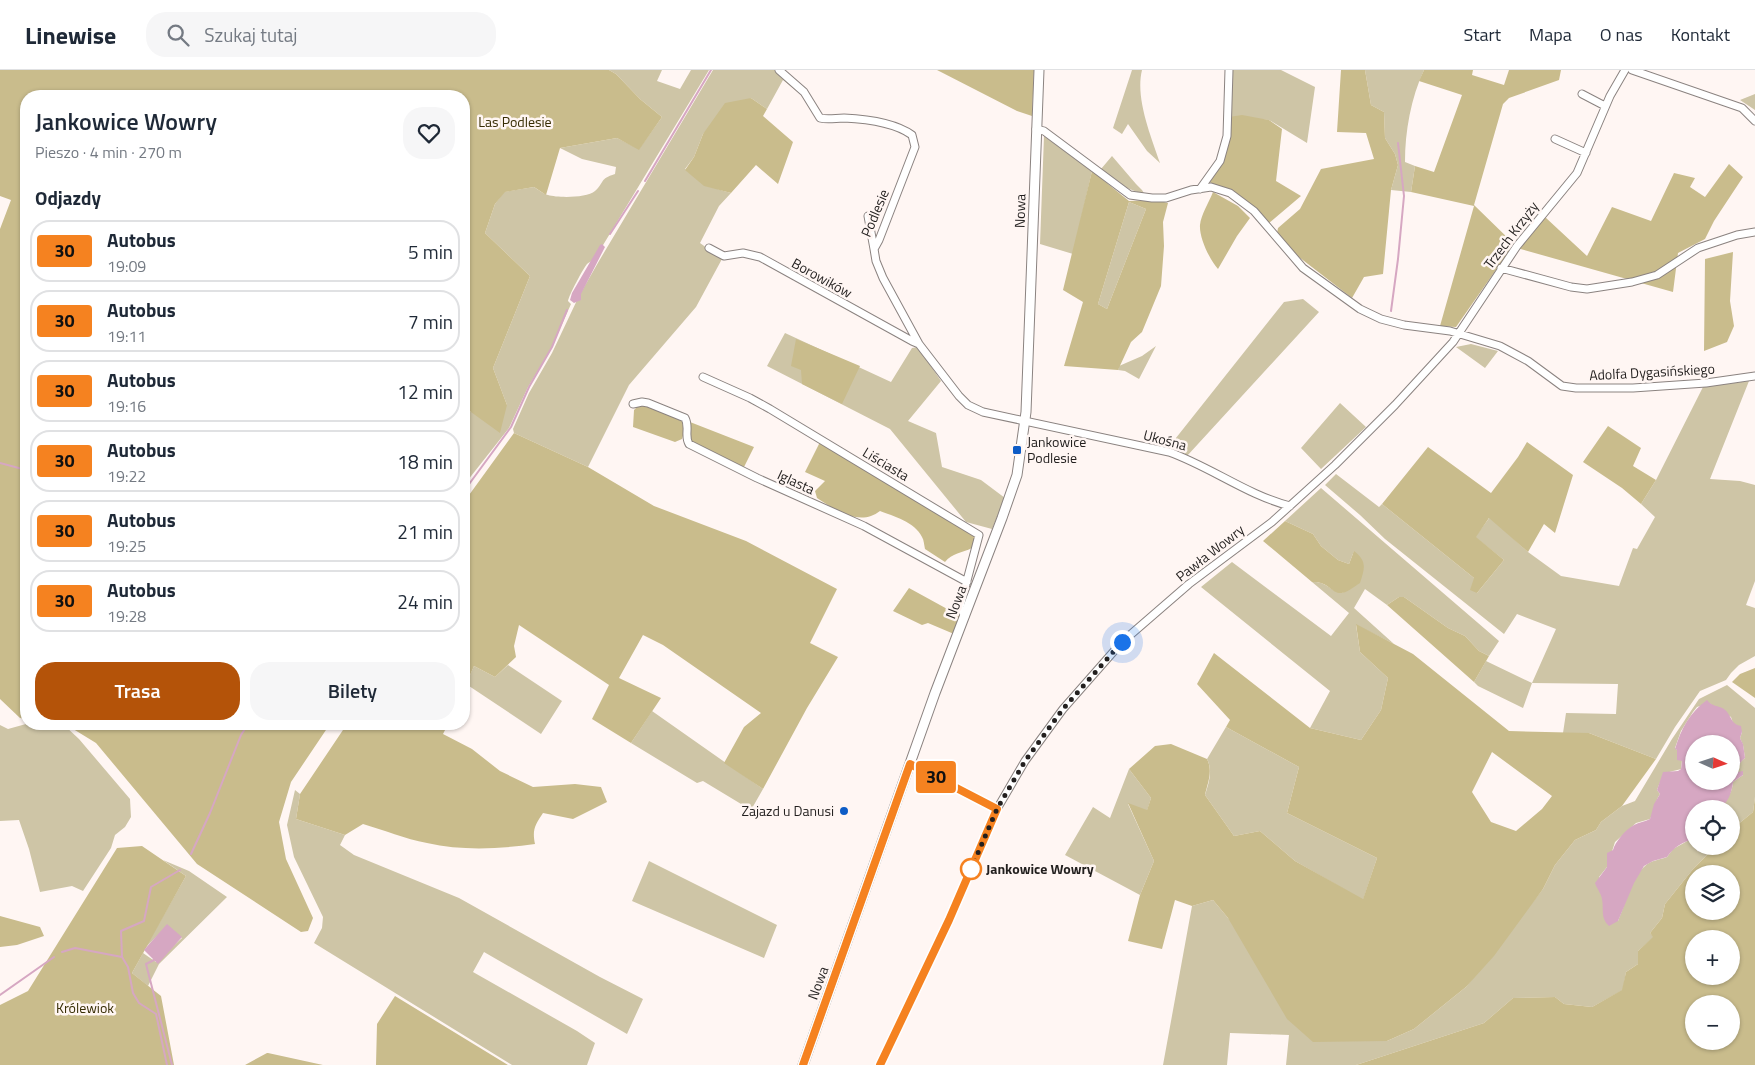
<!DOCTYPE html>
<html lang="pl">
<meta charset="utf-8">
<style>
body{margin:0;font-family:"Titillium Web",sans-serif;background:#f6f6f7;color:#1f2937;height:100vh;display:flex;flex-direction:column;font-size:19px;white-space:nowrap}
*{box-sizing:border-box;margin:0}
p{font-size:16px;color:#747a83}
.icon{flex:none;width:28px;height:28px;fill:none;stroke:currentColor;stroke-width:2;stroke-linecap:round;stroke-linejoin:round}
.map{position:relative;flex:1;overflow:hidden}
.details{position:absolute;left:20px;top:20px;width:450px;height:640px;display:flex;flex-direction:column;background:#fff;border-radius:20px;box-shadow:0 1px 4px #0004}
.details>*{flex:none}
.badge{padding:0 10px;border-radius:4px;font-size:18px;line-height:32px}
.needle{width:32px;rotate:93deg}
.fabs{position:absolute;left:1685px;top:665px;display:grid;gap:10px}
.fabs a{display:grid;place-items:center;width:55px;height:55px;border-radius:50%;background:#fff;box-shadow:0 1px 4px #0004;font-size:25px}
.you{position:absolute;width:25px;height:25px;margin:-12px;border:4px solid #fff;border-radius:50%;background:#1a73e8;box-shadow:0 0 0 8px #1a73e833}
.map>.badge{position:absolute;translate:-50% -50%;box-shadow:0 0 0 2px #fff}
h2{padding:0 15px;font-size:19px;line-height:45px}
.round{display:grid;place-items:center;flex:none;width:52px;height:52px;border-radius:20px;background:#f6f6f7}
.summary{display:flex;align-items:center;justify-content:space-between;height:85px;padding:0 15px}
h1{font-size:24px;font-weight:600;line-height:38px}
.cta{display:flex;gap:10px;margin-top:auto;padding:10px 15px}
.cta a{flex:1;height:58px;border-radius:20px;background:#b45309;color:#fff;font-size:20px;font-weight:600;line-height:58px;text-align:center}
.cta a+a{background:#f6f6f7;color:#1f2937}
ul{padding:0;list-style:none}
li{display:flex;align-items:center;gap:15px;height:62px;margin:0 10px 8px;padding:0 5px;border:2px solid #e0e1e3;border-radius:20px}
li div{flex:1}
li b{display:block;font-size:19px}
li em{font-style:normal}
li .badge{min-width:55px;font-weight:700;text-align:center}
header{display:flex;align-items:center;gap:30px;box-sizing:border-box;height:70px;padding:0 25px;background:#fff;border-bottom:1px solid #e0e1e3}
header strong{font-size:24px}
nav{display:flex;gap:28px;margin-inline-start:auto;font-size:18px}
.search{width:350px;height:45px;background:#f6f6f7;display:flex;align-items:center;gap:12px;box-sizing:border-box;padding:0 18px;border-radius:20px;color:#747a83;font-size:19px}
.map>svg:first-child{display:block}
</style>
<header>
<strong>Linewise</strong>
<div class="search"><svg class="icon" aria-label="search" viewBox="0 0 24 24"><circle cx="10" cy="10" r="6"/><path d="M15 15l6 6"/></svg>Szukaj tutaj</div>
<nav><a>Start</a><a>Mapa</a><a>O nas</a><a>Kontakt</a></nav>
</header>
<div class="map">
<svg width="1755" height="995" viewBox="0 0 1755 995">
<rect width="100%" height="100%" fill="#fff6f3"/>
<path fill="#cec5a6" d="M609,0H662L657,11L680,19L691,0H709L594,190C592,191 589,192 587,194C583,199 569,225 568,231L571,234L551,279L528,317L509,358L464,415V337L469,342L507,335L493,298L530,206L485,163L495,134L504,122L534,117C539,120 543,124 548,125C558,128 587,128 595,121C605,112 599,109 615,104L616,97L582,89L560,78L617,68L639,79L662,47L640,29L616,4Z
M713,0H778L799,23L783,10L767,39L751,28L703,64L694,87L685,99C698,111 714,119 731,123L719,136L700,173L722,189L696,237L629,315L588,397L514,363L513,359L529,323L552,283L579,226L599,191Z
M1132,0H1142C1135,28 1151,66 1160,93L1147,81L1128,54L1122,64L1113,58Z
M1232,0H1281L1315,17L1307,73L1269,50L1229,47Z
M1365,0H1424C1411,28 1405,61 1405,92L1415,96L1411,122L1391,120L1398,95L1395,84L1385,68L1384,42L1371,35Z
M1755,24V40L1740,30Z
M1044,66L1092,101L1073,184L1040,174Z
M1112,86L1136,114L1142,120L1145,125L1127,118L1101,99Z
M1129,132L1146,139L1107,239L1098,234Z
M1303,229L1319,242L1187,386L1168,378L1284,232Z
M785,263L891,312L912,278L918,277L941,311L908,351L936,363L942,397L981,410L1005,428L992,459L966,452L890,359L767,296Z
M1471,274L1498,281L1485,298L1456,277Z
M1156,276L1139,309L1125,301L1118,300L1119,296L1142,286Z
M1749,311L1710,409L1740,411L1755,415V511L1746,535L1755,538V586L1739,595L1731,603L1726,610L1700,621L1675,657L1656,689L1589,663H1563L1566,643L1616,644L1618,614L1532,613L1523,638L1478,616L1474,612L1486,591L1532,613L1556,559L1517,544L1504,564L1385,469L1360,445L1325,415L1336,404L1379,437L1382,434L1474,508L1477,523L1504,490L1475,467L1490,447L1528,482L1561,506L1619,516L1633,478L1637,479L1655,447L1641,434L1656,410L1703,317Z
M1340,333L1366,357L1321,399L1301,378Z
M1321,418L1499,571L1489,586L1479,581L1465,566L1448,558L1404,527H1399L1387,535L1365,519L1354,538L1394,574L1356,555L1360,582L1388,608L1381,640L1361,670L1310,658L1330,621L1201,517L1232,492L1331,566L1349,543L1312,512C1327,511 1329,521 1343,523L1354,481L1349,494L1338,490L1321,476L1313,464L1285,451Z
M508,595L562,631L541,664L466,614L474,596L495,607Z
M1727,615L1755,638V727L1753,742L1731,760V739H1718C1726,729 1732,725 1733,712L1743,705L1738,702C1738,696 1739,692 1745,688L1743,675L1740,668L1742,662L1733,653L1731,647L1709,633L1697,637L1693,642L1681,661L1675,678L1677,680V690H1682L1681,699C1679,700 1676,700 1673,701C1663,703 1660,712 1657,720L1660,724C1654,733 1655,740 1650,749L1636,753L1615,772L1607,797L1599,807L1618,851C1625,835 1632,807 1645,796C1651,790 1660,790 1667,787L1673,779L1691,769H1694V776H1698L1697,781L1702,782L1709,776H1716L1693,799L1665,834L1662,848L1650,863L1654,867L1638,881V894L1626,902L1623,920L1592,937L1564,934L1555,927L1513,928L1484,953L1356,995H1286L1289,965L1230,963L1227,995H1163L1192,836L1213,830L1228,848L1387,971L1414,959L1466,917L1543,819L1555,795L1575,770L1596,760L1601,752L1622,736L1635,731L1672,669L1699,629Z
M652,641L763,719L751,740L703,711L697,713L631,673Z
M26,654L64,655L79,669L130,729L131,747L125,757L115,765L111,778L83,821L72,816L40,822L29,779L19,750L0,751V655L8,659Z
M1226,657L1299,697L1287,743L1377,788L1363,830L1295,791L1260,761L1234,766L1205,725C1209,712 1213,701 1207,689Z
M1129,699L1151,728L1147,741L1128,734L1154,791L1140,825L1065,785L1093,737L1110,748Z
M295,720L300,724L296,749L345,765L340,775L354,785L459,828L600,907L643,929L627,964L484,882L473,902L577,961L595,973L587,995H512L314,873L322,858L323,847L294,787L287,755Z
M163,790L189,801L227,827L159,894L148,916L132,903L143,883L156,892L182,868L167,856L145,878L186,806Z
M649,791L777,855L764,888L632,831Z"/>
<path fill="#c9bc8c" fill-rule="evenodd" d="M0,0H609L616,4L640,29L662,47L639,80L617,68L560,78L546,125L534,117L505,122L495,134L485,163L530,206L493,298L507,335L500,363L464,337V26H26V649L20,648L0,629V159L11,130L0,126Z
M937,0H1034L1032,46L1017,41Z
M1341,0H1365L1371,35L1384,42L1385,68L1395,84L1398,95L1391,120L1383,204L1364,207L1352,228L1295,184L1277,163L1278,158L1300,139L1321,99L1374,89L1366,63L1337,62Z
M1424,0H1473L1472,5L1504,15L1509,0H1561L1559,10L1509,28L1503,34L1474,135L1514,174L1456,257L1440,256L1474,136L1411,122L1415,96L1434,102L1462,25L1419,11Z
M751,28L767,39L763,46L793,72L778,114L756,95L731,123L704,116L685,100L694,87L703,64L725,33Z
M1242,45L1269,50L1282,59L1276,111L1301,126L1269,153L1232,121L1214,116L1210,112L1222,92L1229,47Z
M1729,94L1743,107L1714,151L1705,169L1678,183L1673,222L1517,178L1545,147L1587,186L1612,137L1651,151L1674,103L1695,108L1690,117L1705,127Z
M1092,101L1129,131L1156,130L1168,133L1163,152L1164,176L1161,216L1142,262L1131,272L1118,300L1064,296L1083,232L1063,220ZM1129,132L1146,139L1107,239L1098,234Z
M1213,122L1238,136L1250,148L1237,166L1218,199C1210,190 1199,168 1200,155C1201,145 1209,132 1213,122Z
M1733,182L1730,231L1734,256L1727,272L1704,281L1705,189Z
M796,269L860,296L842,334L802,314L801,300L791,296Z
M639,335H646L682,351L685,359L682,369L675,372L633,357L634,340Z
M690,352L754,377L744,397L691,374L688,367Z
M1608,356L1641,378L1633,396L1656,410L1641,434L1622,418L1583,392Z
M514,363L588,397L654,436L746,471L837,519L810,573L838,587L807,638L763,719L724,693L744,657L761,643L663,575L643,565L619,608L661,628L631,673L592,649L609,615L519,555L514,576L516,587L495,607L474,596L464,619V520L468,515L464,511V432Z
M820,372L975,467L972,478C962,483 952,483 945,492L925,479C924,475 924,470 922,467C915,452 893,446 880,441C860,457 835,440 817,428L815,421L825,411L805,402Z
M1527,372L1573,405L1555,463L1544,454L1528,482L1489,448L1476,467L1504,490L1477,523L1470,520L1474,508L1382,434L1428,377L1491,423L1518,387Z
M1285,451L1313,464L1321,476L1338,490L1349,494L1354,481C1367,491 1365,498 1360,513C1355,516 1348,522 1342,523C1331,524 1329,511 1312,512L1263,471Z
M909,518L960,546L954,564L928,553L922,555L893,541Z
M1399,527H1404L1448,558L1465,566L1479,581L1489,586L1474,612L1387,535Z
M1356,554L1413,584L1509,661L1589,663L1656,689L1622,736L1601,752L1596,760L1575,770L1555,795L1543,819L1494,886L1466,917L1414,959L1387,971L1313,972L1287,949L1228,848L1213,830L1192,836L1175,830L1162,879L1128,871L1140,825L1154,791L1128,733L1147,740L1151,728L1129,699L1155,676L1171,674L1207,689C1213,701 1208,712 1205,725L1234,766L1260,761L1295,791L1363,829L1377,788L1287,743L1299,697L1226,657L1230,650L1197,614L1214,583L1310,658L1361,670L1381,640L1388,608L1360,582ZM1492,682L1552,726L1542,739L1516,761L1491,752L1472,722Z
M1755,598V628L1732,612L1740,604Z
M65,654H330L291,712L279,752L286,789L313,848L308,861L301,862L197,794L96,673Z
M347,654H448L443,664L472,679L500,701L533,717L575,714L601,717L607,732L573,749L543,743C535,755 532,760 535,774C500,779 462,781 427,773C405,769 384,760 363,754L345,765L296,749L300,724Z
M1755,727V995H1356L1484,953L1513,928L1555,927L1564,934L1592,937L1622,920L1626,902L1638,894V881L1653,867L1650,863L1662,848L1665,834L1693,799L1716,776H1731V760L1753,742ZM1694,804H1731V841H1694ZM1694,869H1731V906H1694ZM1694,934H1731V971H1694Z
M142,776L186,806L132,903L161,926L174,995H0V935L28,921L117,778Z
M0,846L40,857L44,866L17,875L0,877Z
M395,926L508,995H376L377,954Z
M267,983H268L323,995H245Z"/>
<path fill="#d6a7c2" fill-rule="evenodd" d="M602,174L605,177L581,224V230L574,233L570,230L572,223L600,175Z
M1707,630C1712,637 1718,635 1724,639C1732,645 1730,654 1741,656L1742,662L1740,668L1743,674L1745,688C1740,692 1738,695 1738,702L1743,701V705L1733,712C1732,722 1728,734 1718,739C1713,741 1700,739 1694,739V769C1682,772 1674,777 1667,787L1653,791L1644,796L1634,813L1618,851L1609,856C1600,848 1604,839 1602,829C1601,823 1597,819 1595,813L1607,797V783L1613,780C1615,772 1626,759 1634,755C1639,752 1645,752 1650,749L1654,734L1660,724L1657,720L1663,702L1678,701L1681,699L1682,691L1677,690V680L1675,679C1681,659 1690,642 1707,630ZM1694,674H1731V711H1694Z
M167,854L182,867L158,894L144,880Z"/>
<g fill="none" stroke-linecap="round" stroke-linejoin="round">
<path stroke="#d6a7c2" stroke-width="2" d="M645,111L711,0
M610,164L638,121
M1391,241L1398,189L1404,126L1398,73
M0,393L26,400
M464,421L511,357L529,317L552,277L567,240
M191,784L210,743L241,665L248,654
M62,882L75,878L122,887
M154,890L146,894L172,995
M0,925L54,887
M167,995L156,944L139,933L133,923L128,897L122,887L121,861L144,851L151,817L180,800"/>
<defs>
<path id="minor" d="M779,0L804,22L820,48C828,50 836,48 844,48C865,49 894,52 912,65L915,77L879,170L874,179L876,191L883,208L919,274L959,326L968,335L983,342L1169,382C1211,397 1247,425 1290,436
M1632,0L1742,38L1755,51
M1582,24L1605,36
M1036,59L1044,61L1130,125L1152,128H1166L1191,120L1211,117L1230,123L1254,141L1303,198L1360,239L1381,249L1404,255L1450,261L1500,276L1528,291L1562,316L1576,318H1633L1706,313L1755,306
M1555,69L1586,83
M1200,119L1220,91L1227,66L1229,0
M868,146L874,179
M709,178L724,186L743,183L760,187L912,271L919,274
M1501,198L1571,217L1587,219L1632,212L1657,205L1698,178L1737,165L1755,162
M703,307L750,328L770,339L979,465L960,537L965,546
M633,334L642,332L648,333L685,348C690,357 684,366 689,374L757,408L864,456L967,512
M910,693L997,739
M880,995L949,850L997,739L1025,691L1063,639L1122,572L1189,514L1272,452L1335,395L1395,335L1453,272L1517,176L1577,103L1610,26L1625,0"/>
<path id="tertiary" d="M803,995L935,623L1002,448L1017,405L1026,342L1039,0"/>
</defs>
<use href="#minor" stroke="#8b8380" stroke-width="9"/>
<use href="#tertiary" stroke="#8b8380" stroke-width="11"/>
<use href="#minor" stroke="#fff" stroke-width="7"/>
<use href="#tertiary" stroke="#fff" stroke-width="9"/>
</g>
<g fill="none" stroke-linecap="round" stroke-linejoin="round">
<defs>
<path id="line" d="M803,995L910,694L997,739L949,850L880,995"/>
</defs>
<use href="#line" stroke="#fff" stroke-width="11"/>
<use href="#line" stroke="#f58220" stroke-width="8"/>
<path stroke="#221f1e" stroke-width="5" stroke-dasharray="0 9" d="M971,799L997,739L1025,691L1063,639L1122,572"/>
</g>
<g fill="#0d5cc6" stroke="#fff6f3" stroke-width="2">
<rect x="1012" y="375" width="10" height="10" rx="2.5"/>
<circle cx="844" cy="741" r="5"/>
</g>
<circle fill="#fff" stroke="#f58220" stroke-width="2.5" cx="971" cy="799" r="10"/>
<g text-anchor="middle" stroke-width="5" stroke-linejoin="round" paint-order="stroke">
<g font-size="14" fill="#372d04" stroke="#fff6f3">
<text x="515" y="57">Las Podlesie</text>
<text x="85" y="943">Królewiok</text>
</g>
<g font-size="14" fill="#221f1e" stroke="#fff6f3">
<text transform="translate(1020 141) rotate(-88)" y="5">Nowa</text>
<text transform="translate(875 143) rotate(-67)" y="5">Podlesie</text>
<text transform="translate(1511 165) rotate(-53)" y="5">Trzech Krzyży</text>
<text transform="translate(822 208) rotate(29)" y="5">Borowików</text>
<text transform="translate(1652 302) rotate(-3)" y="5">Adolfa Dygasińskiego</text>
<text transform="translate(1165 370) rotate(15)" y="5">Ukośna</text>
<text transform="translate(886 394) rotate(31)" y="5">Liściasta</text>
<text transform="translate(796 412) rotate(25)" y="5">Iglasta</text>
<text transform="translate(1210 483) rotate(-38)" y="5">Pawła Wowry</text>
<text transform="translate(956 532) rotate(-69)" y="5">Nowa</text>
<text transform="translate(818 913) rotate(-70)" y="5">Nowa</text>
</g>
<g font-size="14" fill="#221f1e" stroke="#fff6f3" text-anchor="start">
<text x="1027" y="377">Jankowice<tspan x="1027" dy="16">Podlesie</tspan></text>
<text x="834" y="746" text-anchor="end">Zajazd u Danusi</text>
</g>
<g font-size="14" font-weight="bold" fill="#221f1e" stroke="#fff6f3" text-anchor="start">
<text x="986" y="804">Jankowice Wowry</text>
</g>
</g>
</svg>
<div class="fabs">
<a><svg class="needle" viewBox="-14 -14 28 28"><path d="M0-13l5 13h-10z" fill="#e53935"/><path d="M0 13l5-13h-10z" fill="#747a83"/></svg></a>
<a><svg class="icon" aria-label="locate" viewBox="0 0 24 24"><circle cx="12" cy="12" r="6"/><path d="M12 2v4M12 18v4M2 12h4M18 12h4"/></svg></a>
<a><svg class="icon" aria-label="layers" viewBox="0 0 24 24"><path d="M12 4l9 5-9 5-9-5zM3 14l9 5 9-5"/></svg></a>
<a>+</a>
<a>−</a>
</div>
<div class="you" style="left:1122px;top:572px"></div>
<b class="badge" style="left:936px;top:707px;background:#f58220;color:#111">30</b>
<section class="details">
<div class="summary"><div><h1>Jankowice Wowry</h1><p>Pieszo · 4 min · 270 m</p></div><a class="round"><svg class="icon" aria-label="heart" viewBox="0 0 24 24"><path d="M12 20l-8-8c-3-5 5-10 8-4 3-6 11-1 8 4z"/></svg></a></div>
<h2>Odjazdy</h2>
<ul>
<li><span class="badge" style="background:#f58220;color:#111">30</span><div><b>Autobus</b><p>19:09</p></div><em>5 min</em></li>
<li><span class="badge" style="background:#f58220;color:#111">30</span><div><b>Autobus</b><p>19:11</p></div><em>7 min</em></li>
<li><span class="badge" style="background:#f58220;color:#111">30</span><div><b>Autobus</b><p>19:16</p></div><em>12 min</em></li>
<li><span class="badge" style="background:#f58220;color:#111">30</span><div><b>Autobus</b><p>19:22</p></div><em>18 min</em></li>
<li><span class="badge" style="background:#f58220;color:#111">30</span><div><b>Autobus</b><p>19:25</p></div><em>21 min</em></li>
<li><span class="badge" style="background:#f58220;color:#111">30</span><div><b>Autobus</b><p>19:28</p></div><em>24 min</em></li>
</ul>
<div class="cta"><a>Trasa</a><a>Bilety</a></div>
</section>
</div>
